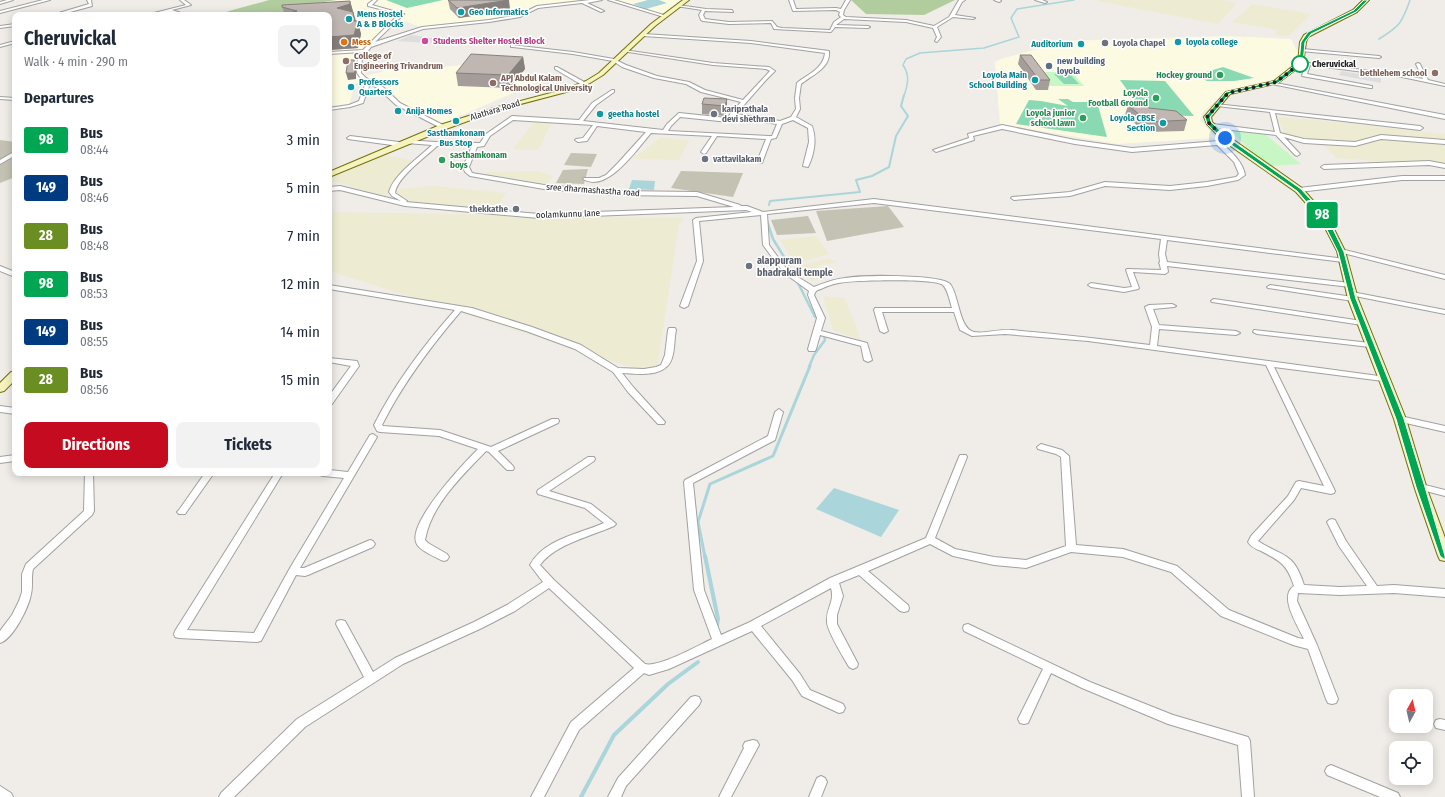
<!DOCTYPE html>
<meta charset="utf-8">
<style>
body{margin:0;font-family:"Fira Sans Condensed",sans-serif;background:#f2f2f3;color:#1f2937;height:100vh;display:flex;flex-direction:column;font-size:15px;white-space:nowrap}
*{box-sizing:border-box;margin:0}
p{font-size:13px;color:#747a83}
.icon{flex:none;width:22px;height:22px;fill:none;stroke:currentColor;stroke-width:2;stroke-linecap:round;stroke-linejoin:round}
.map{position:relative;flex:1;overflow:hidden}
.side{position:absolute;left:12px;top:12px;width:320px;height:464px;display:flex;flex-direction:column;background:#fff;border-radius:8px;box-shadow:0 2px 10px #0003}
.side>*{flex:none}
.badge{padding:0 8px;border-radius:3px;font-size:14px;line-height:26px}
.needle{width:26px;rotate:8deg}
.controls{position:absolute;left:1389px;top:689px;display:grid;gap:8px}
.controls a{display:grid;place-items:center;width:44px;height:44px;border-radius:8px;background:#fff;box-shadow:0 2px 10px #0003;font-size:20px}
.you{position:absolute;width:20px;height:20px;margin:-10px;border:3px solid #fff;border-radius:50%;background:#1a73e8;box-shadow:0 0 0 6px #1a73e833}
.map>.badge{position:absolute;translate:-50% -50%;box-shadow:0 0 0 2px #fff}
h2{padding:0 12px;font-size:15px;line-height:36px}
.round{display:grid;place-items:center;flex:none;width:42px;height:42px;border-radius:8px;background:#f2f2f3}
.summary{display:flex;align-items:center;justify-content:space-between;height:68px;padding:0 12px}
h1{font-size:19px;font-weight:700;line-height:30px}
.action{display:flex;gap:8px;margin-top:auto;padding:8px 12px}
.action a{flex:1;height:46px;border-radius:8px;background:#c50b20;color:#fff;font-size:16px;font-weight:700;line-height:46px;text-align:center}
.action a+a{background:#f2f2f3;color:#1f2937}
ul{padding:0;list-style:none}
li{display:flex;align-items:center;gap:12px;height:48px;padding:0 12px}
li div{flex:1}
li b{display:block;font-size:15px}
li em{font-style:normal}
li .badge{min-width:44px;font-weight:700;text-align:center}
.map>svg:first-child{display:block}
</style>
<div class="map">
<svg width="1445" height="797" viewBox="0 0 1445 797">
<rect width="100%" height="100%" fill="#f0ece7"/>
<path fill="#dedddd" d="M411,35L446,40L442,44L397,41Z
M1341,71L1381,78V83L1339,75Z"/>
<path fill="#fdfae2" d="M269,0H585L542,5L514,15L489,20L421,27L400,20L372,46L362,59L363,71L366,76L388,70L431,68L491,62L522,71L536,78L538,82L442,124L403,105L389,89L373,81L356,83L349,104L329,106V15H215Z
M613,0H682L663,15Z
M1227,36L1291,39L1300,57L1299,65L1272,81L1224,93L1203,112L1200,120L1216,138L1117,144L1000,124L995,62L1001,59L1065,41Z"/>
<path fill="#c4c2b2" d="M0,140L15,142V177L0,183Z
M571,153L597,154L591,167L564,165Z
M588,169L584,184L556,183L563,170Z
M681,171L743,173L733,197L671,188Z
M888,206L904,227L827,241L816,211Z
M808,216L816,233L777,235L771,220Z"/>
<path fill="#edecd3" d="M1100,0H1222L1237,3L1218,24L1097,1Z
M1253,4L1311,14L1289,36L1276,35L1277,30L1232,22Z
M1277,117L1337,122L1445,134V167L1337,158L1323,145L1285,134Z
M534,122H552L538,150L513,149Z
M661,137L689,141L679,160L632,159Z
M385,155L415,161L386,197L329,180V178Z
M537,171L553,176L545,186L485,179L486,172Z
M433,186L506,193L495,211L391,201L399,189Z
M329,212L684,218L679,225L656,375L329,271Z
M816,236L829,254L795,264L780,240Z
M828,258L837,262L816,266L826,277L812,281L797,267Z
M823,296L845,298L861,340L833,330Z"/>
<path fill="#b1cd9e" d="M269,0H337L310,4L275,15H215Z
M851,0H955L924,15L866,14Z"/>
<path fill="#c8f7c6" d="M1036,72H1072L1084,86H1047Z
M1230,131L1265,134L1301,164L1268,166Z"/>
<path fill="#89dab2" d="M386,0H443L407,8Z
M1223,67L1254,78L1234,81H1207L1189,72H1206Z
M1054,74H1070L1079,84H1064Z
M1120,80L1165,81L1194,116L1145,115Z
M1058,99H1068L1073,102H1097L1107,137L1016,124L1029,100L1041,101L1068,106Z"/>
<path fill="#a9d5db" d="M648,0H659L667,3L646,9L633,4Z
M632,180L655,181L654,190L629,189Z
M834,488L899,510L881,537L816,509Z"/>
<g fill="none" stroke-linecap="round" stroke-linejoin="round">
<path stroke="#a9d5db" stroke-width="1.5" d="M1379,39C1400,26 1402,23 1410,0
M904,96C908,84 910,75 903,65L906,59L920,53L984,48L1019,37L1011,18L1017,9L1074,0"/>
<path stroke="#a9d5db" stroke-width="2" d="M769,205L770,201L860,192L856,180L872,176L889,167L896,136L908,116L901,106L904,95"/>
<path stroke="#a9d5db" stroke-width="2.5" d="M767,221L773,239L789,265
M797,281L815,317
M809,367L814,355L825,340L824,335"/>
<path stroke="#a9d5db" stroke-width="3" d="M705,557L698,522L710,484L773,456L810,366"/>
<path stroke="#a9d5db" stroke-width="4" d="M705,556L718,619L717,625
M581,797L614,735L668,684L698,662"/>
<defs>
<path id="street" d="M7,0H13L0,4V2Z
M43,0H50L0,13V11Z
M87,0H91L92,6L59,15H52L89,4Z
M180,0H184L191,5L172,10L187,15C180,15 173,12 167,12C160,12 153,15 146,15L186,5Z
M373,0H377L372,5L404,14L375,42L422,27L489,20L519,15L537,6L590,0H602L587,3L604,11L601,12L582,3L538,8L520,17L489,22L423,29L371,47L362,58L361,73L366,78L383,87L400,103L445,126L446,127L443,129L396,105L379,89L370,84L363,103L350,107L329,110V108L349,105L359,101L366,82L362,80L357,73L358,58L361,52L329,54V52L363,50L399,14L368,6V4Z
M608,0H614L667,16L664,17Z
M789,0H793L796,9L836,8L841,9L846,0H850L844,10L843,15L846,17L906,20L934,26L949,17L959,0H965L962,2L955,15L975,18L973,19L953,17L937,27L941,37L937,42L935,41L937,37L933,28L906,22L844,19L836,25L868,26L870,27L868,28L835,27L831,32L774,29L771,23L729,24L703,21L701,20L699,15L702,10L676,6L678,5L706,9L732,10L733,12L705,11L703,15L705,19L729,22L772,21L777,27L782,28L830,30L834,22L841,17L839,15L840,12L836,10L793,11Z
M994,0H1000L1001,1L999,2Z
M1035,0H1042L1047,2L1045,3Z
M15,24V26L0,28V26Z
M644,34L751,41L829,51C831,68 812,75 801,84L799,98L800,109L796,117L812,126C817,139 814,155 808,167L803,166L809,142L808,128L793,120L782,124L776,138L771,139L762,163L757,162L766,139L717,136L706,153L704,154L701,152L712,136L651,133C638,148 607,194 583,179L584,178H599L606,175L618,163L646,132L597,126L587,141L578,142L575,140L576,139L583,138L593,125L513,120L490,136L484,146L477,147L469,167L472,173L544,185L616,191L697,192L740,205L741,206H747L763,212L874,199L1345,259L1346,260L1343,262L1167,240L1165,254L1167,262L1350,283L1353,285L1350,287L1167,266L1168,272L1165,274L1133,272L1139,288L1138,289L1124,292L1091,287L1088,285L1091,283L1124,288L1132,287L1126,270L1127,269L1161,270L1160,265L1159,263L1160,262L1159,254L1161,239L874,203L767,214L769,245L788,271L814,287C824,283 834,279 845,278C861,275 941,274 950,284C959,295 959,329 974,332C984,334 1000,329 1011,330C1057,334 1103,339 1150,345L1152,327L1145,307L1149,305L1172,304L1176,306L1174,307L1153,309L1159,325L1236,331L1240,333L1236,335L1159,329L1157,346L1386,377L1387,379L1386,381H1383L1274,367L1335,491L1334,493L1331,494L1301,488L1294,500L1258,541C1284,558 1293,551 1304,585L1340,587L1367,586L1339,546L1327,522L1329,520L1332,519L1335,520L1346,541L1377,586L1394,585L1445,589V597L1394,593L1340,595L1298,593L1297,601L1317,645L1338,699L1336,703L1332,704L1328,703L1326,699L1308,649L1293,645L1221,616L1171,572L1123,557L1071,552L1026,568L994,565L953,556L930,544L868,571L908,605L909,608L908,611L904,612L900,611L859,575L839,583L843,596L837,615V624L858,664L857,667L853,669L849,667C844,658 827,631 827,622C826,607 835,603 831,588L761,626L800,674L810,690L843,704L845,708L843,712L839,713L802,696L792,680L752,631L669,669L649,675L644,673L579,730L544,797H531L571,722L634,668L549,588L515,611L482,628L403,664L305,727L234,797H219L221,793L297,719L364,677L336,624L337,621L341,620L345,621L373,672L395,658L474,622L507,605L543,582L530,565C544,539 579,534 604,523L585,508L538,494L537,492L538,490L588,457H594L595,459L594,461L549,491L591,504L614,522L616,524L614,526C592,536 555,544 540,565L554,580L645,664C658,668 699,645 712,639L694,590L684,482L685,480L768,436L775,412L779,409L783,412L775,440L693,483L704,590L721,635L750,622L830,578L926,538L959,457L960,455H966L967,457L935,538L955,549L994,557L1026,560L1066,546L1061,457L1056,454L1038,449L1037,447L1041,444L1062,450L1069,456L1076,545L1123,549L1177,566L1229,610L1298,638L1304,639C1298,626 1278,596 1294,586C1287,564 1280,561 1261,551C1256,549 1251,547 1248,542L1251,536L1288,496L1296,482L1299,481L1324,486L1266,365L1088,341L1005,334L972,336L960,330L954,312H882L888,331L884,333L880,331L874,310L875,308H952C950,302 948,290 943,285C934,278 853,280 839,283C831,284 823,288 816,291L814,295L825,318L821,331L867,343L872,360L868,362L864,360L861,346L820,335L816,349L815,351H809L808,349L817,318L808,295L809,291L784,273L763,245L761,215L699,221L703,261L688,306L684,308L680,306L697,261L693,220L696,218L752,212L746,210L539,218L405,206L340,190L329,191V187L340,186L401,201L392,196L389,192C394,174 419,158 432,145L406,143L404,142V140L436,142L480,143L486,134L512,116L579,120L592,103L612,90H614V92L596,105L583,121L663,130L667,124L679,113L727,118L741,102L701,92L686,84L654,78L622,67L613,61L573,54L513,47H511V45L573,52L614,59L626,65L657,76L689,82L705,90L743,100L770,71L766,69L713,65L622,51L624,50L713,63L769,67L775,71L765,81L736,114L780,121L791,117L796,109L795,98L797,83C808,74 823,69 825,53L751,43L643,36L642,35ZM680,117L729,122L731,121L733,117L777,124L772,136H769L668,131L671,126ZM437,146H472L463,167L465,172L470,176L544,189L616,195L697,196L734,207L539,214L406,202L407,201L395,193C397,177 426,157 437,146Z
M15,41V43L0,47V45Z
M1302,49L1379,56L1381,57L1379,58L1300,51V49Z
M1301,62L1402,75L1423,79L1416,64L1418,63L1420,64L1428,80L1445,84V86L1402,77L1310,65L1307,74L1372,86V88H1370L1302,76L1305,65L1299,64V63Z
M557,67L586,83V84L582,85L555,69V67Z
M1270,82L1445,115V119L1272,84L1270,83Z
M0,97L15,98V100L0,99Z
M1215,104L1420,126L1423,128L1420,130L1275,113L1280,133L1304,139L1355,142L1381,135L1445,140V144L1381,139L1355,146L1304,143L1284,137L1299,153L1300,154L1297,156L1295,155L1276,135L1213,128L1210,126L1213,124L1275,132L1270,112L1217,106H1215Z
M1002,125L1075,140L1132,148L1231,140L1234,142L1233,143L1223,144C1232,153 1243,162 1245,175L1238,180L1207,186L1170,190L1105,186L1070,196L1014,200L1011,198L1012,197L1070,192L1105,182L1170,186L1207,182L1236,177L1239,174L1234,162L1217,145L1132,152L1075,144L1002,129L973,136L974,140L936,152L933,150L969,138L968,134Z
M350,136L399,142L402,144L399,146L348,139L347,138Z
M12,153L15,155L14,156L0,164V160Z
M1429,161L1445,164V168L1429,165L1324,169L1321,167L1324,165Z
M1402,176H1445V180H1402L1299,192L1296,190L1299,188Z
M1341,249L1445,275V279L1339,252V250Z
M0,266L15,272V277L0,271Z
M329,285L472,308L532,327L581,345L618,368L644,369L656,367L661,365L665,355L668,330L669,328H675L676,330C674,339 675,349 672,358C666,378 638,374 622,373L634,388L665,422L664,424H658L628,392L613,372L575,349L526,331L461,311C431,346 403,383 382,425L383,426L440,430L491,447L552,419H558L559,421L558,423L498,451L513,466L514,468L513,470H507L489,452L486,451C462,476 431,505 425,540L428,543L447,554L449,557L447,560L444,561L441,560C434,556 418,550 416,542C409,521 464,463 478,449L439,436L380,432L377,431L374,425C395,383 424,345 455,310L329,289Z
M1270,285L1353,297L1356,299L1353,301L1268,288L1267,287Z
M1352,292L1445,310V314L1350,295L1349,294L1350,293Z
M1214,299L1362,321L1366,323L1362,325L1212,302L1211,301L1212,300Z
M1254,330L1370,343L1374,345L1370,347L1257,334L1253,332Z
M329,358L357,361L359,366L332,404L329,405V396L351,366L329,362Z
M0,406L15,408V414L0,412Z
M1400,416L1445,426V432L1397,421L1396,419Z
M373,434L377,437L300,568H304L370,540L373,541L375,544L373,547L308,575L305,576L296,575L261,641L257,642L179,638L175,637L174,634L175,631L275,473H283L187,630L254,633L290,568L344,478L323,476L320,475L319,473H329V470L348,472L370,435Z
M15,455V461L0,463V457Z
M85,473H93L94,511L92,515L33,569C31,577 33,586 31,594C29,607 13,639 0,643V631L12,615L19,601L22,592V574L26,564L84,511Z
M205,473H214L185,514H179L177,512L179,510Z
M1421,484L1445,490V496L1418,489L1417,487L1418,485Z
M968,624L1090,682L1173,715L1248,737L1250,741L1254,797H1242L1238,745L1168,724L1082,688L1051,673L1028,723L1024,724L1020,723L1018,719L1043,669L964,631L963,628L964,625Z
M695,696L699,697L701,701L699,705L626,786L621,797H608L618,778L691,697Z
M1440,719L1445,720V730L1436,728L1434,724L1436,720Z
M753,740L757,741L759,745L731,797H719L744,748L743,746L745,742Z
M1331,765L1398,793L1400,797H1380L1327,775L1325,771L1327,767Z
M821,776L825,778L827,782L821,797H809L817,778Z
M0,786L11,793L13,797H0Z"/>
<path id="secondary" d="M683,0H689L655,26L603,75L590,83L570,91L498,110L446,129L329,177V172L440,125L494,108L566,89L586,81L599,73L651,24Z
M1363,0H1369L1357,12L1308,37L1306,42L1303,64L1278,83L1230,94L1211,117L1212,122L1228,136L1302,188L1329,219L1345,251L1358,299L1406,419L1427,489L1445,538V561L1440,560L1438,556L1415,489L1394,419L1348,299L1337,251L1321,220L1296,192L1222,140L1207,124L1204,117L1226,92L1274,81L1298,62L1300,42L1304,35L1353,10Z
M15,371V380L4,391L0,392V383L11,372Z"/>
</defs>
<use href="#street" stroke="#a1a1a1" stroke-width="2"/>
<use href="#secondary" stroke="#72720b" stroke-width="2"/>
<use href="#street" fill="#fff" fill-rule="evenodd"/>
<use href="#secondary" fill="#f6f3be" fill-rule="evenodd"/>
</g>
<path fill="#a59d9a" d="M448,0H508L510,10L459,18L450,9Z
M350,1L356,21L361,34L358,48L329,50V15H285L282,7Z
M1020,55L1050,80L1048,90H1036L1018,64Z
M523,57L525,69L510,88L458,86L456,73Z
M727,99V110L725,116L702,114V104Z
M1128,105L1149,108L1187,120L1184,131L1145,132L1125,115Z"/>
<path fill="#86807d" d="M509,0L510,10L459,18L457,8Z
M350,1L357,26L358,21L361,34L358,48L329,50V37L354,21L337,8Z
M523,57L525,69L510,88L508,75Z
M354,60L356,66V79L348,80L346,73Z
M727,99V110L725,116V106Z"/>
<path fill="#c0b7b3" stroke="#86807d" d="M448,0H509L457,8Z
M350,1V4L337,8L353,12L354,21H358L354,35L329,37V15H288L289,13L297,11L282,7V5Z
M471,54L523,57L508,75L456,73Z
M1020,55H1031L1050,80H1039Z
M348,60H354L355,73H346Z
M704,98L727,99L725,106L702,104Z
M1144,104L1149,108L1176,111L1187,120L1148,122L1128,105Z"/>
<path fill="#00a651" stroke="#fff" d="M1364,0H1368L1356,12L1311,34L1305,42L1303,64L1278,83L1229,94L1210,117L1211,122L1227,137L1301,189L1328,219L1344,252L1356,299L1404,419L1425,487L1445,556V560L1440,556L1416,487L1396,419L1350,299L1338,252L1322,220L1297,191L1223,139L1207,124L1205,117L1226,92L1275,81L1299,62L1301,42L1308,32L1354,10Z"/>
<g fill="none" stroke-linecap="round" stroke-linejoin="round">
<path stroke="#202020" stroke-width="4" stroke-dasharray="0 7.2" d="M1225,138L1209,123L1207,117L1228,93L1276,82L1301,63L1300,64"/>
</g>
<g fill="#0f9aa8" stroke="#fff" stroke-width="1.5">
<circle cx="461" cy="12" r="4"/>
<circle cx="349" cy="19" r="4"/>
<circle cx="1178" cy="42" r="4"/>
<circle cx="1081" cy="44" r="4"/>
<circle cx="1035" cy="80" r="4"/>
<circle cx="351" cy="87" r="4"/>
<circle cx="398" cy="111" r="4"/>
<circle cx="600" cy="114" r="4"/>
<circle cx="456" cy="121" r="4"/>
<circle cx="1163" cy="123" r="4"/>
</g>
<circle fill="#d1479c" stroke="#fff" stroke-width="1.5" cx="425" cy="41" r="4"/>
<circle fill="#e8710a" stroke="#fff" stroke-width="1.5" cx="344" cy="42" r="4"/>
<g fill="#6b7280" stroke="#fff" stroke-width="1.5">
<circle cx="1105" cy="43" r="4"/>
<circle cx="714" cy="114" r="4"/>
<circle cx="705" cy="159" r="4"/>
<circle cx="516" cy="209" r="4"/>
<circle cx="749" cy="266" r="4"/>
</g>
<g fill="#8d6e63" stroke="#fff" stroke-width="1.5">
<circle cx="346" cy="61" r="4"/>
<circle cx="1435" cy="73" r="4"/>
<circle cx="493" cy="83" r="4"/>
</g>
<circle fill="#fff" stroke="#00a651" stroke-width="2" cx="1300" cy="64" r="8"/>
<circle fill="#5c6f8a" stroke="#fff" stroke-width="1.5" cx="1049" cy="66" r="4"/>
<g fill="#2e9e5b" stroke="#fff" stroke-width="1.5">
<circle cx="1220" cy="75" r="4"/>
<circle cx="1156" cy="98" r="4"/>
<circle cx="1083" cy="118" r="4"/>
<circle cx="442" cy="160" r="4"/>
</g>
<g text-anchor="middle" stroke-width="3" stroke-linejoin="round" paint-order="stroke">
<g font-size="9" font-weight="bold" fill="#0d838f" stroke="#fff" text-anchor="start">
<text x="469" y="15">Geo Informatics</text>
<text x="357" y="17">Mens Hostel<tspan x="357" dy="10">A &amp; B Blocks</tspan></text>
<text x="1186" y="45">loyola college</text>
<text x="1073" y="47" text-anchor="end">Auditorium</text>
<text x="1027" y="78" text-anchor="end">Loyola Main<tspan x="1027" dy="10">School Building</tspan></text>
<text x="359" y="85">Professors<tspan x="359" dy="10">Quarters</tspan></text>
<text x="406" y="114">Anija Homes</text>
<text x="608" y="117">geetha hostel</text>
<text x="1155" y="121" text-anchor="end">Loyola CBSE<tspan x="1155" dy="10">Section</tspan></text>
<text x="456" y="136" text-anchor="middle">Sasthamkonam<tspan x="456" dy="10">Bus Stop</tspan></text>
</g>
<g font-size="9" font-weight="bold" fill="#b23c85" stroke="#fff" text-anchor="start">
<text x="433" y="44">Students Shelter Hostel Block</text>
</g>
<g font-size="9" font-weight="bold" fill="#c56008" stroke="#fff" text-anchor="start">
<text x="352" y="45">Mess</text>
</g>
<g font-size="9" font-weight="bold" fill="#5b616d" stroke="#fff" text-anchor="start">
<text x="1113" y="46">Loyola Chapel</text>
<text x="722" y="112">kariprathala<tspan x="722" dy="10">devi shethram</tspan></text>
<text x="713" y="162">vattavilakam</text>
<text x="508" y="212" text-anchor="end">thekkathe</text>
</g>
<g font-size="9" font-weight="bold" fill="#785e54" stroke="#fff" text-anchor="start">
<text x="354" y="59">College of<tspan x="354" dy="10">Engineering Trivandrum</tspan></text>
<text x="1427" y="76" text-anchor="end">bethlehem school</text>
<text x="501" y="81">APJ Abdul Kalam<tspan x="501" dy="10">Technological University</tspan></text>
</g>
<g font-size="9" font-weight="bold" fill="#4e5e75" stroke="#fff" text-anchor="start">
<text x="1057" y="64">new building<tspan x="1057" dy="10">loyola</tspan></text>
</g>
<g font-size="9" font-weight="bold" fill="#202020" stroke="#fff" text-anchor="start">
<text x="1312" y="67">Cheruvickal</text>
</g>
<g font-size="9" font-weight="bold" fill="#27864d" stroke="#fff" text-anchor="end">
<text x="1212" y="78">Hockey ground</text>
<text x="1148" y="96">Loyola<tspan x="1148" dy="10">Football Ground</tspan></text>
<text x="1075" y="116">Loyola junior<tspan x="1075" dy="10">school lawn</tspan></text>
<text x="450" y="158" text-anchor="start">sasthamkonam<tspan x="450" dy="10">boys</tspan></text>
</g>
<g font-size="9" fill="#202020" stroke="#fff">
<text transform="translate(495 110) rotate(-17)" y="3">Alathara Road</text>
<text transform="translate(593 190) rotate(4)" y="3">sree dharmashastha road</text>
<text transform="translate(568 214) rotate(-2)" y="3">oolamkunnu lane</text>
</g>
<g font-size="10" font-weight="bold" fill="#5b616d" stroke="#fff" text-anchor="start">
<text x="757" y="264">alappuram<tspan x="757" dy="12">bhadrakali temple</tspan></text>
</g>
</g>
</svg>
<div class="controls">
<a><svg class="needle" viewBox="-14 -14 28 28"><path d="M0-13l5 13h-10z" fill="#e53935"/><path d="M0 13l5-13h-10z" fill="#747a83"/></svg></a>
<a><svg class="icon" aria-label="locate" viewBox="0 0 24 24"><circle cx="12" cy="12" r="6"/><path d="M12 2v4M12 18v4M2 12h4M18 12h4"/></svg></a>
</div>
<div class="you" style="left:1225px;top:138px"></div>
<b class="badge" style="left:1322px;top:215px;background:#00a651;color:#fff">98</b>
<section class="side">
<div class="summary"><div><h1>Cheruvickal</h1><p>Walk · 4 min · 290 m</p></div><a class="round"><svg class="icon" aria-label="heart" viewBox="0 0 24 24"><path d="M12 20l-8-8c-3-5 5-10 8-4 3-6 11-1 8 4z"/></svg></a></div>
<h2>Departures</h2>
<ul>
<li><span class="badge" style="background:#00a651;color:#fff">98</span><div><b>Bus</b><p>08:44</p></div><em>3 min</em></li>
<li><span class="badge" style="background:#003b80;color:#fff">149</span><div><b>Bus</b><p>08:46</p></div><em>5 min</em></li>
<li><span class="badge" style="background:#6b8e23;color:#fff">28</span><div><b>Bus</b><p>08:48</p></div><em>7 min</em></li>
<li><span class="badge" style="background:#00a651;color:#fff">98</span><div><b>Bus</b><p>08:53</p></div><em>12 min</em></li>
<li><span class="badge" style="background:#003b80;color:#fff">149</span><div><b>Bus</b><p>08:55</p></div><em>14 min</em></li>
<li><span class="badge" style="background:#6b8e23;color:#fff">28</span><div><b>Bus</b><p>08:56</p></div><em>15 min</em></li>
</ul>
<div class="action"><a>Directions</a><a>Tickets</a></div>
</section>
</div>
